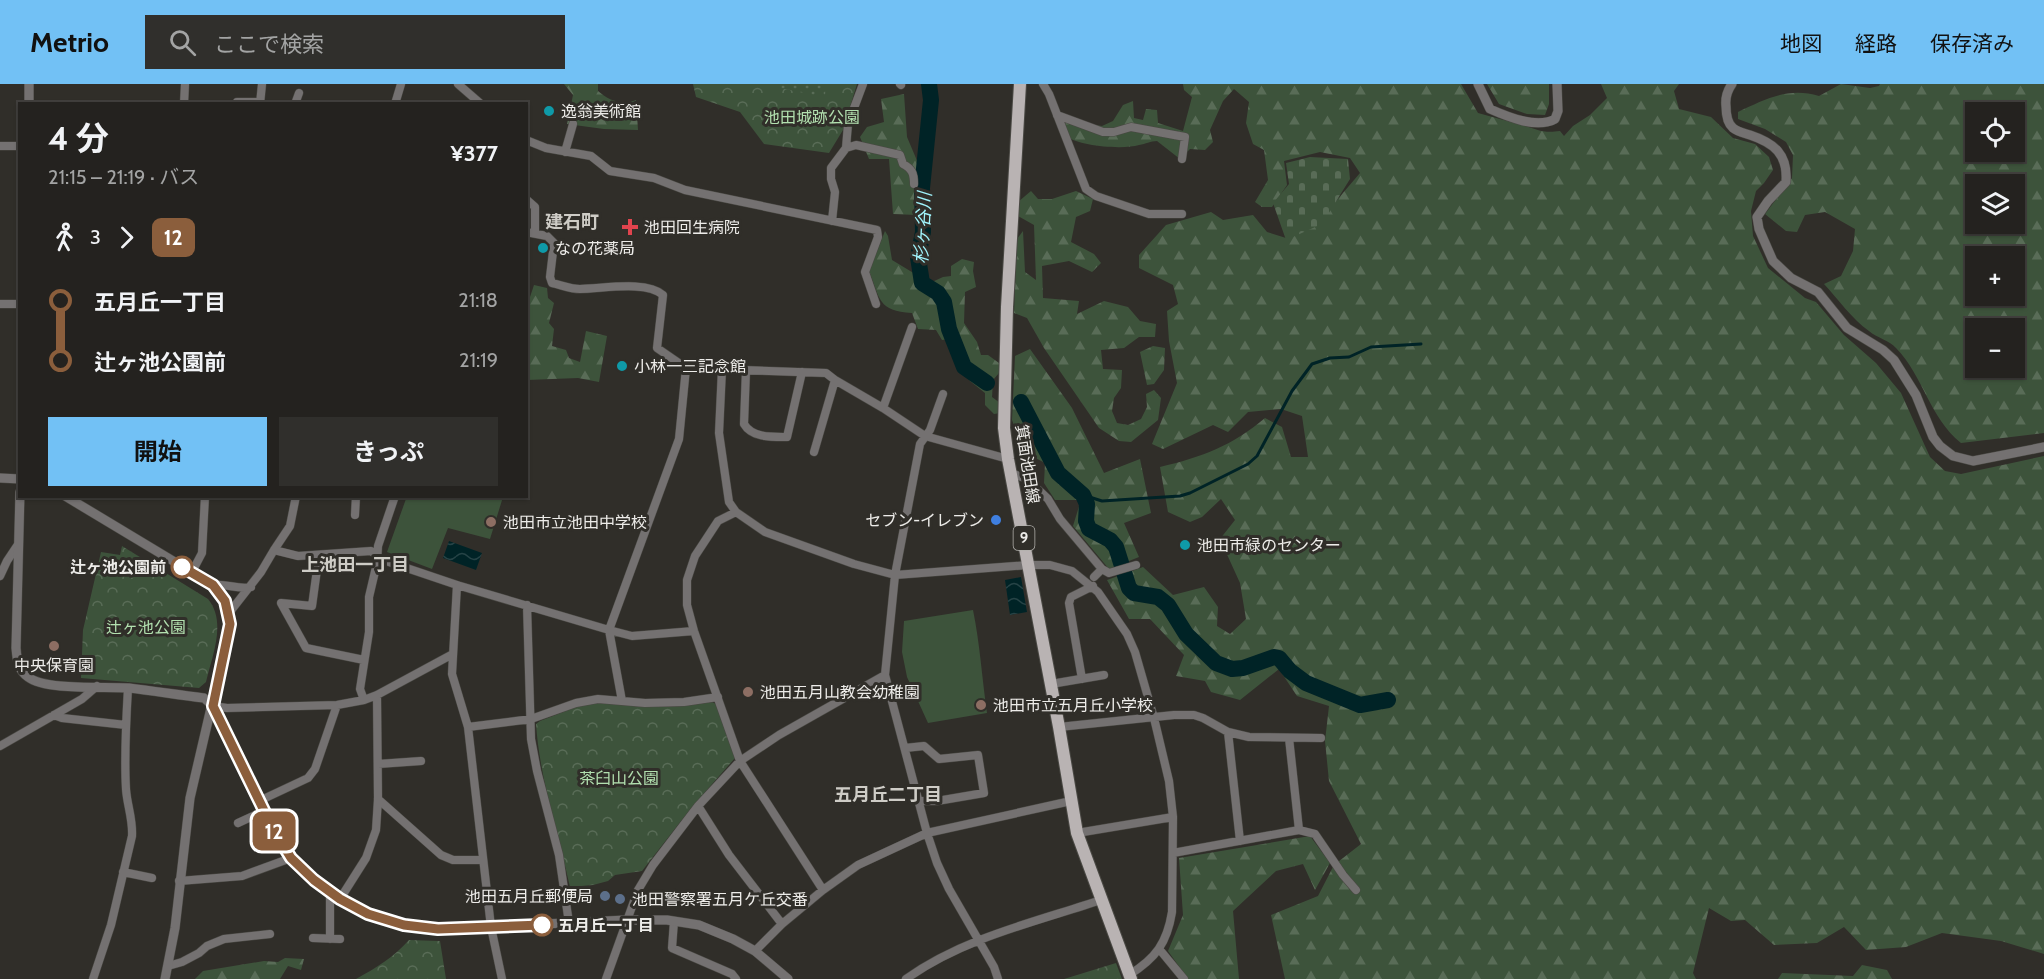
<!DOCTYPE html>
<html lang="ja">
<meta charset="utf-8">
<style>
body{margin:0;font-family:Cabin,"Noto Sans JP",sans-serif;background:#302f2c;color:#f1f3f6;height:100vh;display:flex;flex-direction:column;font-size:22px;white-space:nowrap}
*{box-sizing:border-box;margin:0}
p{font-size:20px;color:#a3a4a4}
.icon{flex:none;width:33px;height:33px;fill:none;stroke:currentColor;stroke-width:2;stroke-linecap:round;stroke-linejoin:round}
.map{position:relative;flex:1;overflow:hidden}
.details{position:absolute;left:18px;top:18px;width:510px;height:396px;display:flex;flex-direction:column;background:#24221f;border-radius:0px;box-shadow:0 2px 4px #0004,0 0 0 2px #413f3d}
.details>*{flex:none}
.badge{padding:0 12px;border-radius:9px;font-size:21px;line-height:39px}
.fabs{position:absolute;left:1965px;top:18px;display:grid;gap:12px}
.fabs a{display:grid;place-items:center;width:60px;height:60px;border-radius:0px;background:#24221f;box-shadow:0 2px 4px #0004,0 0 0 2px #413f3d;font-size:30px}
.map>.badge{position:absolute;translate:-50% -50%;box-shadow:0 0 0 3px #fff}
.legs{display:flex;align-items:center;gap:9px;height:66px;padding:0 30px;font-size:20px}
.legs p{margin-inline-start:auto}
.head{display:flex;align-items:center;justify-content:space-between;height:102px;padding:0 30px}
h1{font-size:33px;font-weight:700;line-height:45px}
.button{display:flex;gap:12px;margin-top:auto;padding:12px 30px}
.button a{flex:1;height:69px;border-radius:0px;background:#72c1f5;color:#111;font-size:24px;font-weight:700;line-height:69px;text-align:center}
.button a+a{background:#302f2c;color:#f1f3f6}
ul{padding:0 30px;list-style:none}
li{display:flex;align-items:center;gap:21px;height:60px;font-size:22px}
li i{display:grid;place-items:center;width:9px;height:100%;margin:0 8px;background:currentColor}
li i::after{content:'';width:15px;height:15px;margin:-8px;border:4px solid;border-radius:50%;background:#24221f}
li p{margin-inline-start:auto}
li:first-child i{background:linear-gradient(#0000 50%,currentColor 0)}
li:last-child i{background:linear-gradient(currentColor 50%,#0000 0)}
header{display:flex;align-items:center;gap:36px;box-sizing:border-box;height:84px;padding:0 30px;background:#72c1f5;color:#111}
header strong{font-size:28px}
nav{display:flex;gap:33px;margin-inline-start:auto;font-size:21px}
.search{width:420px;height:54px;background:#302f2c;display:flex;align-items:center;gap:15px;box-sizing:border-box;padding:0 21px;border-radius:0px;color:#a3a4a4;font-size:22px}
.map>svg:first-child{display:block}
</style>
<header>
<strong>Metrio</strong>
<div class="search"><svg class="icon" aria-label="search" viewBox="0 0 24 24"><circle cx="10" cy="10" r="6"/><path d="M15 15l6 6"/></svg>ここで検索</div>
<nav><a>地図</a><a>経路</a><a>保存済み</a></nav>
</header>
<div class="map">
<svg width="2044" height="895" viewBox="0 0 2044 895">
<defs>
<pattern id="forest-firs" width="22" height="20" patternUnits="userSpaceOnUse" patternTransform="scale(1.5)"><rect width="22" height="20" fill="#3d533b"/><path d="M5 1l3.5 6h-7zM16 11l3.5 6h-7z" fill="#596c57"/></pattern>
<pattern id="cemetery-stones" width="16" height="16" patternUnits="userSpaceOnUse" patternTransform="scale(1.5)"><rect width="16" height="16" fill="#3d533b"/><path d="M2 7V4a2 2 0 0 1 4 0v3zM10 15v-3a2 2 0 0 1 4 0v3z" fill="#596c57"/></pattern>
<pattern id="park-crowns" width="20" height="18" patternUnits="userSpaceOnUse" patternTransform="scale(1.5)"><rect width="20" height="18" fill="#3d533b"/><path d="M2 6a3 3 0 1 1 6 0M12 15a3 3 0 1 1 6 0" fill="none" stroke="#596c57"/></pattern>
<pattern id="garden-dots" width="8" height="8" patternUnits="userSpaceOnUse" patternTransform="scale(1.5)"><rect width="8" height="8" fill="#3d533b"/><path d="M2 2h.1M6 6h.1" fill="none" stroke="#596c57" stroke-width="1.8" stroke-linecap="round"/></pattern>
<pattern id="water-waves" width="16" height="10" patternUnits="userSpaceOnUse" patternTransform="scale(1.5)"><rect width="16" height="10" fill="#002326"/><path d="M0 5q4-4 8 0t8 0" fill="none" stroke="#264346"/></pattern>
</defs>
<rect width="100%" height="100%" fill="#302e29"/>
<path fill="#3d533b" d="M407,412H503V413L490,455L448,444L432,485L387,468Z
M973,526C980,560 982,595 987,629L928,639L907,593L902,568L904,537Z"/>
<path fill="url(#forest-firs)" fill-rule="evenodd" d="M564,0H598V7C608,16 622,22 636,16L638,46L604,45L567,40L573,11Z
M1183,0H1461L1478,29C1491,33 1505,36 1519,40C1535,44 1541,50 1560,47L1564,52L1573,42L1590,31L1607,14L1601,0H1679L1674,7L1679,25L1711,33L1733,54L1755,60L1769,73L1773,86L1764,99L1756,107L1751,127L1753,152L1768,184L1805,214L1816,218L1844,251L1876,279L1901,309L1930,373L1945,387L1961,390L2044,372V870L2001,857L1942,849L1906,863L1866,866L1844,843L1817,859L1774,861L1745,836L1731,837L1709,824L1693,889L1696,895H1285L1271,831L1318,812L1334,781L1361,760L1329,697L1325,657L1329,622L1297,612L1279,585L1240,616L1211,608L1205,597L1176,592L1184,571L1150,535H1129L1107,496L1143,483L1173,511L1204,503L1218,523L1217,542L1230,550L1246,535L1240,499L1220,455L1235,436L1221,415L1202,433L1190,438L1168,428L1160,383C1202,373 1232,362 1265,334L1282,343L1291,373H1308L1302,332L1281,325L1248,328L1228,348L1213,341L1163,365L1152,360L1177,299L1169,257L1167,227L1178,220L1173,201L1139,184V171L1166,141L1211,128L1223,136L1253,131L1267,148L1286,154L1319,137L1360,89L1350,74L1320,68L1284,77L1287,101L1272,123H1262L1255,118L1268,96L1264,66L1253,60L1246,39L1249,18L1234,5L1223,17L1210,46L1213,58L1205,66L1190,65L1180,75L1157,57C1150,57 1146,60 1139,61C1122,66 1079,62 1066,52L1064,40L1071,37L1102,42L1113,37L1123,21L1133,17L1134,34L1143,36L1146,25L1157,26L1158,39L1183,47L1192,13L1184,6Z
M1487,0H1549V20L1545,31L1527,30L1499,20Z
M1841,0L1870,4L1879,2L1880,0H2044V349L1961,359C1929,333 1924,293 1896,264C1889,256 1877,254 1869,247C1852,235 1838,215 1824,200L1841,192L1853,167L1855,145L1825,128L1805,131L1797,148L1786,147L1765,130L1792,94L1793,71L1786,58L1765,45L1738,35V28C1766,15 1788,3 1819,12ZM1976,28H2014V68H1976ZM1976,100H2014V140H1976ZM1976,172H2014V212H1976ZM1976,244H2014V284H1976Z
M904,10L907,53L918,79L916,131L893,130L889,75H869L860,53L867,43L884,38L881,15Z
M1031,107L1038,115H1052L1076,107L1093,115L1090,127L1076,133L1071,158L1094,170L1101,179L1092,188L1069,177L1042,182L1043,214L1079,217L1077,230L1104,217L1128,223L1140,237L1156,240L1155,253H1139L1124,264L1101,266L1103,285L1122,286L1121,304L1114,314L1112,327L1117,339L1128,341L1141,335L1147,323L1146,310L1154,306L1161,314L1158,336L1131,358L1119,357L1099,344L1044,264L1027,234L1014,229L1017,155L1023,147L1025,188L1036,196L1034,141L1018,132V118Z
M885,147L888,152L892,176L930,199L943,193L951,192V182L962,175L974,178L973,187L976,203L965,208L964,239L977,258L981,271H988L999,279V289L993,296L992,313L1000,319V329L994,330L985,321V309L970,297L950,255L942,256L936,246L918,245L912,229C878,227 880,215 869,187Z
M534,201L547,204L548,214L554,219L549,239L554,245L552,262L566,266L569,274L580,278L586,247L607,252L599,298L578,294L527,296V222Z
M1153,262L1165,264L1164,286L1154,300L1147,301L1140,268Z
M1030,265L1072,324L1104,389L1140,375L1151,429L1124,439L1139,473L1109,485L1073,442L1081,416H1055L1044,399L1045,379L1024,368L1012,336L1015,272Z
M1310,752L1330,779L1315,806L1303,780L1276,787L1233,827L1239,895H1188L1168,867L1183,831L1179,774Z
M285,874L304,875L301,886L288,882L280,895H195L203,887L264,877L278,878Z
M1862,881L1887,886L1892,895H1778L1782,889L1853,892Z"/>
<path fill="url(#cemetery-stones)" d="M1310,73L1348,75L1350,95L1322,140L1286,156L1273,119L1289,100L1286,79Z"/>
<path fill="url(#park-crowns)" d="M693,0H857L843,46L829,69L764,60L740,28L696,13Z
M122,462L208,515C227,538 212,572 206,598L199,604L81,594L83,546L101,468L120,471Z
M712,618L716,620L735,674L692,723L642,787L615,791L608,797L593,801L570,803C558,748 540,696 536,640L540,637L576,623L599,619L645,623L685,622Z
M409,856L440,857L446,895H356C376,884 394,873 409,856Z
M1116,879L1122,895H1064Z"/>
<path fill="url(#garden-dots)" d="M774,0H826L825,11L823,13L776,3Z"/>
<path fill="url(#water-waves)" d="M449,457L482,469L476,486L443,474Z
M1021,493L1027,528L1010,531L1005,496Z"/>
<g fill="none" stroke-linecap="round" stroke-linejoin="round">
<path stroke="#002326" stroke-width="3" d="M1083,411L1102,417L1180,412L1190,409L1248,380L1257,372L1292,307L1312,280L1330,274L1349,273L1371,263L1421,260"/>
<path stroke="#002326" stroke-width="16" d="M929,0L931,16L922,104L923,148L918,173L922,199L938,209L944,218L949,245L964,283L987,299
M1021,318L1058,389L1083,411L1087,420L1086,437L1089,445L1110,456L1116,463L1129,504L1134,509L1158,513L1168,521L1186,550L1216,579L1232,585L1243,584L1274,573L1279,574L1290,587L1306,599L1360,621L1388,616"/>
<defs>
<path id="minor" d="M458,0L481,20
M900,0L901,1
M1043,0L1049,10L1086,105L1096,112L1149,130H1182
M237,18H260
M184,20L185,0
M260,20L262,0
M295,20L299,9
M395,20L401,0
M1057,31L1103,48H1114L1131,43L1185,53L1182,75
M526,56L546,64L591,72L610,87L654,94L685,106L877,146L878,153L865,188L876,220
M0,62H20
M846,64L856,61L900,71L903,80C912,85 914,89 914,100
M565,68L573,40
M526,115L535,123V149
M832,137L835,108L831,95V84L846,64L848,40L863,0
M526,148L547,152L554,159L550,193L552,199C561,201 571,205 580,205C602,205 646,196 663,211L657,264L686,284L826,289L835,296L883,324L925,352L1008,375
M0,220H20
M722,285L719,349L729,418L736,428L765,448L854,480L895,491L1029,481H1050L1072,487L1098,508L1127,550L1135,568L1154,634L1169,697L1173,733L1172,828C1167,859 1156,874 1129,891
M746,286L744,340C752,354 772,353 787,353L802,288
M943,310L930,346L920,360L895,491L885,591L927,749L937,779L949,805L994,883L998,895
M883,324L912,243
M814,368L835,296
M1011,389L1027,395L1048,415L1060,435L1102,485L1109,489L1136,481
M736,428L718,437L695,472L687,496V521L694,547L740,677L823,806
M355,431L356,412
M274,466L298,472L371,467L383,476L457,501L609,546L632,552L694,547
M319,471L312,522L281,519L306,564L364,576
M192,488L202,469L205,412
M0,492L7,477L17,462
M1094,493L1102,485
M213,501C226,499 238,506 251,503
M457,501L452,590L468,643L491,843L502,895
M527,521L531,655L537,687L559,771L569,839
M229,529L261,488L274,466L290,442L296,412
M1082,595L1069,519L1071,513L1093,502
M1051,600L1104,591
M364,616L360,605L369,548V513L377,479L378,462L395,412
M622,617L609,546L679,355L686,284
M213,622L227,624L337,621L364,616L377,611L451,571
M54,631L62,634L126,641
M468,643L531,635L576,619L598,615L645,619L684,618L718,613
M1059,643L1174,631H1194L1203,634L1228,648L1249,653L1321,654
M1228,648L1240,757
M0,662L82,615L97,602
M905,664L924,662L939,675L978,671L984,709L937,717H919
M378,680L421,677
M378,715L441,771L453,776H483
M259,717L308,694L315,685L337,621
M698,722L729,771L782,840
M238,739L264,727
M1299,746L1315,750L1343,791L1356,806
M1077,749L1173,733
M1173,769L1299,746L1289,654
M123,788L152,794
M179,797L242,792L291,774
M340,815L366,774L376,746L378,715L377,611
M674,837L672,864L732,890L736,895
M313,854L340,855
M330,855V808
M1160,866L1184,895
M755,867L782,840L823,806L858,781L927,749L1071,717
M168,882L182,878L199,869L207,862L224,855L270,850
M93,895L111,841L132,752C133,735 127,721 126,705C124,671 126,638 128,604
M606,895L638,806L653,781L698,722L740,677L779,651L885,591
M906,895C963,854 1035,838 1101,816"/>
<path id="tertiary" d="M1478,0L1490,25C1508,33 1537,45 1555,35L1558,27L1557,0
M1732,0C1727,7 1725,13 1726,22C1726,29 1727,39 1733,44C1738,48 1744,49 1750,51C1774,59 1788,70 1786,98L1768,117L1757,133L1759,145L1773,177L1791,194L1818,208L1847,244L1883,266L1894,276L1916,311L1933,353L1940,362L1953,372L1973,377L2044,363
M29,20V0
M0,394L20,395
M20,408L16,564C17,576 18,586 28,593C46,607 105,602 129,604C154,607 179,611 204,614L213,622L273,745L291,774L330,808L368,830L404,841L438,845L626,836H667L699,841L733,855L755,867L788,895
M65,412L213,501C227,516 231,530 228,551L190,714L175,844L165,895"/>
<path id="primary" d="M1020,0L1007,223L1004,344L1008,375L1059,643L1077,749L1131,895"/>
</defs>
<use href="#minor" stroke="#4a4944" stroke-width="9"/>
<use href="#tertiary" stroke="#4a4944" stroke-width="10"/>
<use href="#primary" stroke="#4a4944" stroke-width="14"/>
<use href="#minor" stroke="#747171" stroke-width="8"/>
<use href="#tertiary" stroke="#747171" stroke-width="9"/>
<use href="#primary" stroke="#b9b3b3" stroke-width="12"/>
</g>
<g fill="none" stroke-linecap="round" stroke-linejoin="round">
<defs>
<path id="line-1" d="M182,483L213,501L225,517L230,540L213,622L273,745L291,774L314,796L340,815L368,830L404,841L438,845L542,841"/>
</defs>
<use href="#line-1" stroke="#fff" stroke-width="14"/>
<use href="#line-1" stroke="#8b5e3c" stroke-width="9"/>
</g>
<g fill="#0f9aa8" stroke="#302e29" stroke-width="2">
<circle cx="549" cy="27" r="6"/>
<circle cx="543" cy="164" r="6"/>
<circle cx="622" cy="282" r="6"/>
<circle cx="1185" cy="461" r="6"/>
</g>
<path fill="#e0444e" stroke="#302e29" stroke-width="2" d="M627 134h6v6h6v6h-6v6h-6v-6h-6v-6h6z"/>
<circle fill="#3f7fe0" stroke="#302e29" stroke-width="2" cx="996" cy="436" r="6"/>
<g fill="#8d6e63" stroke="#302e29" stroke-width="2">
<circle cx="491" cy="438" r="6"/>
<circle cx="54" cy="562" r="6"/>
<circle cx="748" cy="608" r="6"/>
<circle cx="981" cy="621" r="6"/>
</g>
<g fill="#fff" stroke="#8b5e3c" stroke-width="3">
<circle cx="182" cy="483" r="10"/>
<circle cx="542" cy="841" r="10"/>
</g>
<g fill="#5c6f8a" stroke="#302e29" stroke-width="2">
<circle cx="605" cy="812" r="6"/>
<circle cx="620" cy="815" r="6"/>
</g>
<g text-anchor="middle" stroke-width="6" stroke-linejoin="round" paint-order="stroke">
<rect fill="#302e29" stroke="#b4b3af" stroke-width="1.5" x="1013.5" y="442" width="21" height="24" rx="4.5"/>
<g font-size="15" font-weight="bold" fill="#edece9">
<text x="1024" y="459">9</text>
</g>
<g font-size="16" fill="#edece9" stroke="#302e29" text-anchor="start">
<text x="561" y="33">逸翁美術館</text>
<text x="644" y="149">池田回生病院</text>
<text x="555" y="170">なの花薬局</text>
<text x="634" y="288">小林一三記念館</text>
<text x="984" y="442" text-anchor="end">セブン-イレブン</text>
<text x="503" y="444">池田市立池田中学校</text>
<text x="1197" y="467">池田市緑のセンター</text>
<text x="54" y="587" text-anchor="middle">中央保育園</text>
<text x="760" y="614">池田五月山教会幼稚園</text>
<text x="993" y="627">池田市立五月丘小学校</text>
<text x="593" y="818" text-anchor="end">池田五月丘郵便局</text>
<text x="632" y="821">池田警察署五月ケ丘交番</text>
</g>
<g font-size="16" fill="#b2e0af" stroke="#302e29">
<text x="812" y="39">池田城跡公園</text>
<text x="146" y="549">辻ヶ池公園</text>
<text x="619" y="700">茶臼山公園</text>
</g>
<g font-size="16" fill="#edece9" stroke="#302e29">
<text transform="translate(1028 380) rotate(81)" y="6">箕面池田線</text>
</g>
<g font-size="16" font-weight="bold" fill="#edece9" stroke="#302e29" text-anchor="end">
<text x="166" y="489">辻ヶ池公園前</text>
<text x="558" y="847" text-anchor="start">五月丘一丁目</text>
</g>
<g font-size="18" font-weight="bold" fill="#ceccc6" stroke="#302e29">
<text x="572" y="144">建石町</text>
<text x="355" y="487">上池田一丁目</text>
<text x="888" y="717">五月丘二丁目</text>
</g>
<g font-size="18" font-style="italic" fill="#a1f5fd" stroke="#302e29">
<text transform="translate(923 144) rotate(-87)" y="6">杉ヶ谷川</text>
</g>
</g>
</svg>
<div class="fabs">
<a><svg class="icon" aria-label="locate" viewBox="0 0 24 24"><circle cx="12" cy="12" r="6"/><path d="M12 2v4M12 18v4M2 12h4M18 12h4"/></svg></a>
<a><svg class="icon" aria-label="layers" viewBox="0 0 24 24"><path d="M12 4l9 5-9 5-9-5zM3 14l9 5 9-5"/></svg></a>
<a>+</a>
<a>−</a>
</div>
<b class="badge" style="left:274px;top:747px;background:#8b5e3c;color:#fff">12</b>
<section class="details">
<div class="head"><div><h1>4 分</h1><p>21:15 – 21:19 · バス</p></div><b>¥377</b></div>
<div class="legs"><svg class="icon" aria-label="walk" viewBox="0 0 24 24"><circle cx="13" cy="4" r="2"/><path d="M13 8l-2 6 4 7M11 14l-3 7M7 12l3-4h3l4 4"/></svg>3<svg class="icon" aria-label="forward" viewBox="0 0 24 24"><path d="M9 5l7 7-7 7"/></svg><b class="badge" style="background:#8b5e3c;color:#fff">12</b></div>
<ul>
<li><i style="color:#8b5e3c"></i><b>五月丘一丁目</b><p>21:18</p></li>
<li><i style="color:#8b5e3c"></i><b>辻ヶ池公園前</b><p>21:19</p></li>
</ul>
<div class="button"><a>開始</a><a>きっぷ</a></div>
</section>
</div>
